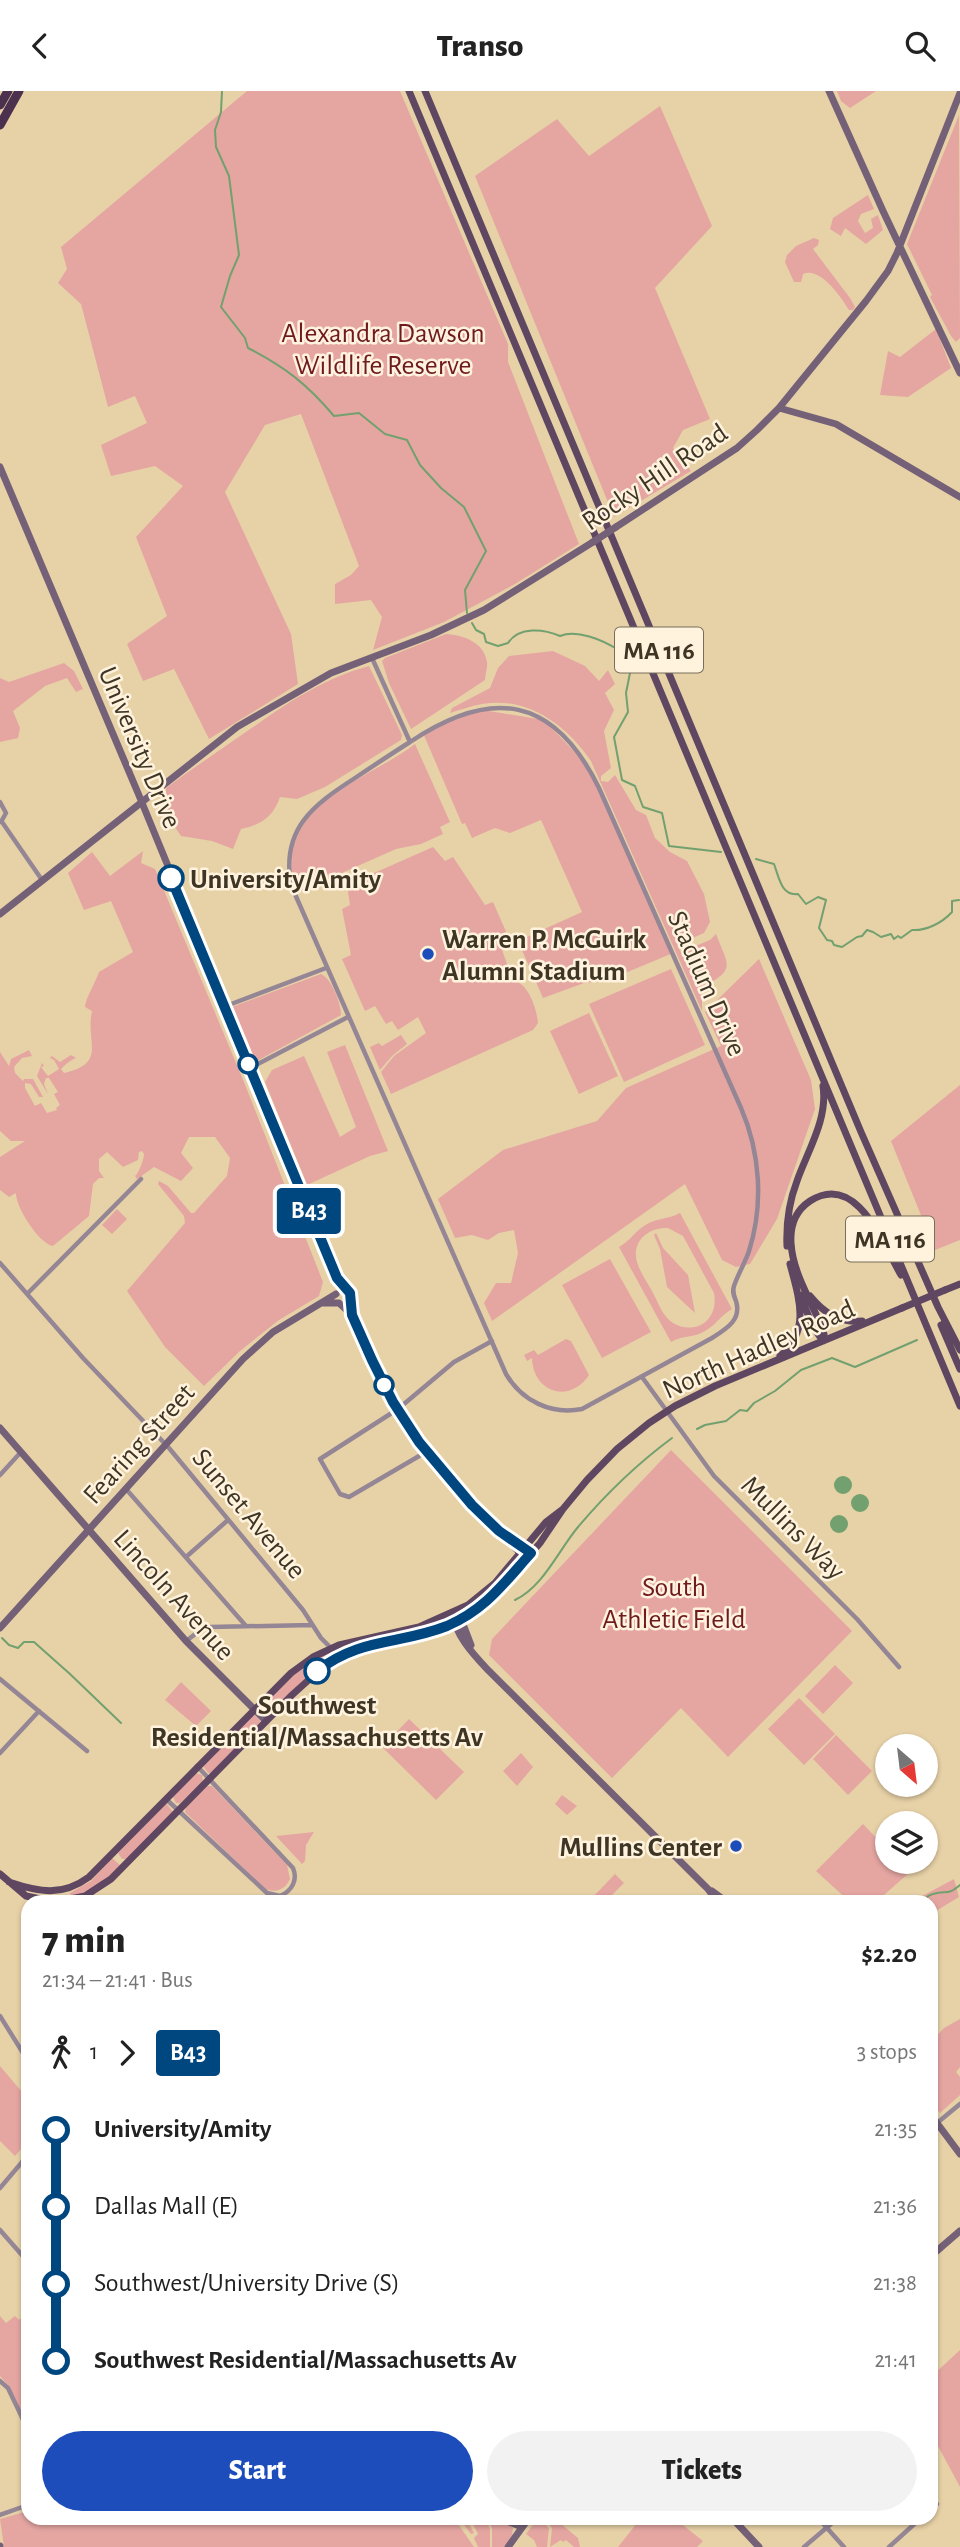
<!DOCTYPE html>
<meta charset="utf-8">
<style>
body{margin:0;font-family:"Alegreya Sans",sans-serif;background:#f2f2f2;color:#222;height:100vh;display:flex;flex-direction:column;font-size:26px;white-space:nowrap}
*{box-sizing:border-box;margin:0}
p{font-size:23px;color:#767676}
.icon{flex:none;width:38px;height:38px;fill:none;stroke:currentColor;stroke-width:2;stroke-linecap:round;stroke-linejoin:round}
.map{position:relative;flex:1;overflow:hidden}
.panel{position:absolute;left:21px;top:1804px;width:917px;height:630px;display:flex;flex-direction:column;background:#fff;border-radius:21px;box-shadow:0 2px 5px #0004}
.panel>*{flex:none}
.badge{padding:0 14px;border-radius:5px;font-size:24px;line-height:46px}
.needle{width:46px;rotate:152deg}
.fabs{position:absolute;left:875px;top:1643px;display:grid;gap:14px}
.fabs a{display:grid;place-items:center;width:63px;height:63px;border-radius:50%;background:#fff;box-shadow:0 2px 5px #0004;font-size:35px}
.map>.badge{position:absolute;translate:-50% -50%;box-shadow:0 0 0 4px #fff}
.legs{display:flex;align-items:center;gap:10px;height:77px;padding:0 21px;font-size:23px}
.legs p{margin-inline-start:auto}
.summary{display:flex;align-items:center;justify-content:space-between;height:119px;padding:0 21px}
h1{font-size:38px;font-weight:800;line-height:52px}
.action{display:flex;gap:14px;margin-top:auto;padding:14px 21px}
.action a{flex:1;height:80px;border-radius:42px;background:#1d4dba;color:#fff;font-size:28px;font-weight:800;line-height:80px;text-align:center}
.action a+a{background:#f2f2f2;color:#222}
ul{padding:0 21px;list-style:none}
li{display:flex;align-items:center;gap:24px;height:77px;font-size:26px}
li i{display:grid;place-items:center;width:10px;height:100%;margin:0 9px;background:currentColor}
li i::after{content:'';width:18px;height:18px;margin:-9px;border:5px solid;border-radius:50%;background:#fff}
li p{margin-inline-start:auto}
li:first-child i{background:linear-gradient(#0000 50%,currentColor 0)}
li:last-child i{background:linear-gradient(currentColor 50%,#0000 0)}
header{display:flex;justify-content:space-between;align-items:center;height:91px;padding:0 21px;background:#fff;font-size:32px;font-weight:800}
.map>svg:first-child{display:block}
</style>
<header><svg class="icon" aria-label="back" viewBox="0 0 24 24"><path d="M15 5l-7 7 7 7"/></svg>Transo<svg class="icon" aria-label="search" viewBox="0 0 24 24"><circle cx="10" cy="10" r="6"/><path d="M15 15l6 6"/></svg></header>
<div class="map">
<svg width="960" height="2456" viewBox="0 0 960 2456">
<rect width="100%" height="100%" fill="#e7d1a7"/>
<path fill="#e5a6a2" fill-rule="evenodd" d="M247,0H400L508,253V271L579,453L515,493L444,531L373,559L382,526L371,509L335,513V493L351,484L359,475L301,323L265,334L225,401L291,543L298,593L209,648L174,578L143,590L127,553L167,525L136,446L183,395L155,375L111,385L101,354L147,332L135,305L108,316L81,213L58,192L67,178L61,156Z
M837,0H876L850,17L841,10Z
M660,15L712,135L655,197L710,328L683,339L673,357L691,380L614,426L475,85L557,28L589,65Z
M959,24L960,247L956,251L951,245L930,206L932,204L907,153Z
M868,104L874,118L861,123L858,130L865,142L873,137L871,128L878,124L883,139L866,153L845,137L841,145L830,138L833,127Z
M814,147L819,149L818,154L813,158L850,207L855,216L853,219H849C841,206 820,175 803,183L801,191H794L785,171L787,164L796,155Z
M936,238L951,277L908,306L880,304L888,260L900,266Z
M446,543C463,544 484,551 487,571C488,576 485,584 485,589L411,638L389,592L382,570L385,567Z
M553,560L585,575L599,590L608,579L615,593L605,602L614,619L604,640L611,677L601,685V690L608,691L615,684L636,719L646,724L655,747L670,761L687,770L704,803L710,831L704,842L679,853L678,856L681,861L710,849L716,843C729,877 736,877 702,897V920L591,670C566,634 528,605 482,613C471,615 460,619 450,622L452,617L490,597L498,577L509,565Z
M64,572L74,580L83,598L76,601L67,587L45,595L13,620L20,637L18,647L0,651V587L9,591Z
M369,575L402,644L401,649L325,696L297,708L280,706C273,726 261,734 241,738L233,758L212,750L181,745L166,723V697C197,674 228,654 259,632C293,608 328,586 369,575Z
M477,618L544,629L588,675L673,862L606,890L584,892L543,907L518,850L582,821L541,729L510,742L495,737L472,747L465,732L462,733L423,642Z
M415,653L450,731L440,736L443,743L421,753L396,758L301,800H297C292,790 291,779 292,768C297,706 372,686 415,653Z
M433,756L445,770L453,766L485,814L493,811L508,845L499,850L513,890C528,891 537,918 538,932L533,939L391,1003L381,981L394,965L426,942L418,926L398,939L392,930L386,933L375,915L365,920L342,868L351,864L342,818L350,814L347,794Z
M143,760L141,772L155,778L244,991L323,1191L319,1205L279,1229L240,1260L204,1295L165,1256L127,1200L185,1132L184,1125L158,1093L159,1090L168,1095L191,1122H194L227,1085L230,1067L215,1046H189L181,1062L193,1077L181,1090L154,1076L137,1088L135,1085C139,1082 144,1068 144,1063L142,1060L139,1061L138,1069L123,1076L107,1061L99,1068V1080L104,1087H99L93,1093L89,1125L53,1155C39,1153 15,1115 16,1102L9,1106L0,1099V1066L25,1050H11L0,1040V961L9,975L11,968L29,959L32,965L22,967L14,976L15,982L23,990L24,988H33L43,1006H39L31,993L25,992V997L35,1015L41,1012L47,1022L57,1019L56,1017L60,1014L54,1003L58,1001L49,987H46L44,993L48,1003L37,985L42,972L44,975L41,976L48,985L59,978L54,969L50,967L52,965L60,971L71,964L76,967C69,970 67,972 61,978L64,982C108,972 85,951 92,920L85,916C85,909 96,890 99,881L133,861L111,810L84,819L68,782L92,761L110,785Z
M759,868L811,989L815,1018L777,1128L750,1173L736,1176L722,1169L685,1093L492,1230L484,1212L496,1192H511L518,1162L514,1139L499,1142L488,1149L472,1144L455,1147L438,1108L503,1059L597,1030L626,997L721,955L705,921Z
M671,878L705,954L624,991L589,913Z
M321,883C332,888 341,912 341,924L257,970H253L231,919L232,916Z
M589,922L618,985L579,1003L550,940Z
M401,944L407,953L392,965L380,979L370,956L379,952L382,955Z
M345,954L388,1060L370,1065L307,1094L265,991L272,979L304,965L340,1046L356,1036L327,961Z
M960,994V1149L935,1159L891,1050Z
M117,1118L127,1128L112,1143L102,1134Z
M680,1122L732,1218C721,1224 716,1234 705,1240C694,1247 683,1244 671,1251L619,1156C630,1150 636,1139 647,1133C658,1127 669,1128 680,1122ZM668,1137L683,1145L714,1202C716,1213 714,1224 704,1232C696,1238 683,1238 673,1232C663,1226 658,1211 652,1200C647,1191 640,1181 637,1171C631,1150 649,1136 668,1137Z
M656,1142L663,1157L688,1184L695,1222L667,1196L660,1158L654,1144Z
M610,1168L651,1241L602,1267L562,1194Z
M566,1248L571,1250L589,1284C570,1313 533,1302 532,1267L527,1270L524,1264L534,1259L538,1264Z
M671,1359L852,1540L728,1666L681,1617L612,1687L489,1564L492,1548Z
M365,1551C320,1570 306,1586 273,1619L265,1615C278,1583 332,1556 365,1551Z
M835,1574L853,1592L823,1623L805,1605Z
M181,1591L211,1620L196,1635L165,1609Z
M799,1607L835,1643L804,1674L768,1638Z
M254,1623L261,1631L211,1682H208L203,1675Z
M409,1628L464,1681L436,1709L382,1656Z
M836,1644L872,1680L848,1704L813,1668Z
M521,1662L533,1676L517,1695L503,1680Z
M195,1682L202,1684L203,1691L180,1712H176L173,1706Z
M207,1695H212L287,1774L290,1788C285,1799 276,1802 265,1798L185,1721L186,1716Z
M562,1704L577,1715L567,1724L555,1713Z
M166,1712L173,1721L127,1768H122L118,1762Z
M863,1733L887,1758V1771H901L910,1781L876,1811H850L816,1780Z
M314,1741L306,1754L305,1770L302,1773L276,1745Z
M112,1767L120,1774C106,1790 91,1800 71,1806L70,1802L91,1790Z
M615,1783L624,1792L605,1811H593L590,1809Z
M954,1788L959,1806L931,1823V1811H911Z
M960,1928V1976L956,1981L960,1986V2004L940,2022L931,2011V1951L944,1937Z
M0,1975L28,2008V2036L26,2038L28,2050L15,2065L0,2050Z
M28,2221V2334L9,2295L0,2285V2225L6,2232L15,2225L19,2229Z
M960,2259V2396L931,2342V2286Z
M28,2420V2427H454L474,2456H4L0,2428Z
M459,2427L486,2429L490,2438V2456H478L474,2447L478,2443L472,2431L469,2433L474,2442L471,2443Z
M487,2427L508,2433L513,2437L512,2444L504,2456H492V2437Z
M538,2427L549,2437L547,2456H537L534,2449L526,2443Z
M544,2427H554L578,2447L580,2456H574L566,2449L563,2451L561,2449L550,2456L552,2437Z
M641,2427H674L703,2450L697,2456H618Z"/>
<path fill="#72a06f" d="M834 1394a9 9 0 1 1 18 0a9 9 0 1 1-18 0Z
M851 1412a9 9 0 1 1 18 0a9 9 0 1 1-18 0Z
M830 1433a9 9 0 1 1 18 0a9 9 0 1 1-18 0Z"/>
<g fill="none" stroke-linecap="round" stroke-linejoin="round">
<path stroke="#72a06f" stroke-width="2" d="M222,0L221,21L215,39L216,56L229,85L239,164L230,185L221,216L245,247L248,257C285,276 307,293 334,325L359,322L385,343L407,349L420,374L441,397L464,416L486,460L465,499L467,522
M472,532L476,539L484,543L486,551L498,555L508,552C519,535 544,538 560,545C577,538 602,549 617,558L619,566L631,577L626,602L628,621L614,646L622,689L635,695L643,716L662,722L669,755L721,761
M756,768L774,773C779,786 781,805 798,803L806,813L818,806L826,809L819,837L827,849L832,850L834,854L842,856L857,846L862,845L867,839L873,841L881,846L891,843L894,848L898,845L901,847L912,839C926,840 942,832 952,821V810L959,809
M697,1338L705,1334L726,1330L740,1319L747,1320L754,1312L775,1300L801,1279L832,1267L855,1276L917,1249
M515,1509C543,1496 558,1460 578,1436C605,1404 637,1373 672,1347
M2,1547L9,1554L18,1557L24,1551H34L70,1583L121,1632
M918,1811C924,1810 927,1804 933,1803C947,1799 947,1805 960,1794"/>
<path stroke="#948695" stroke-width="4.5" d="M372,567L410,651C391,663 373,675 355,687C313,714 281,738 291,794L506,1283C522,1310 551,1324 582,1318L712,1247C726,1238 742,1229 736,1210C734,1205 732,1201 734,1195C738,1183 745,1172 749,1160C764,1113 760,1061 741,1017L599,697C554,605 492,596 410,651
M0,711L6,722L1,731
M2,731L42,789
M226,915L326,877
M250,977L348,926
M0,1172L83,1267L169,1357L303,1519L321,1547L331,1557
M27,1203L141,1088
M642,1286L714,1385L857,1528L899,1576
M426,1361L349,1406L340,1403L320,1368L398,1318L454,1271L492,1250
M0,1384L21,1361
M126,1398L246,1535
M186,1466L228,1429
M186,1550L202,1538L210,1536L312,1534
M0,1588L87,1660
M0,1662L39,1620
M166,1708L267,1802L280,1805C292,1800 298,1789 293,1777L197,1675
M0,1925L28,1970
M937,2032L960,2013
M0,2097L28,2064
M0,2139L28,2171
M0,2290L8,2297L28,2339
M931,2419L937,2413
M0,2424L28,2414
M818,2427L844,2456
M804,2456L838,2427
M889,2456L921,2427"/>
<path stroke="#756177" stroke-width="7" d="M829,0L883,120L960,282
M779,317L836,333L960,406
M0,376L138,702L326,1160L337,1187L346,1198
M616,436L737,357L757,339L779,317L866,210L888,180L897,162L960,2
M0,823L237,636L331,582L431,544L484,519L593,451
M342,1198L350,1202C351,1223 359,1239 367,1258C397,1328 442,1385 496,1437C507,1447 515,1458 526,1468
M324,1212H339L352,1224
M0,1337L186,1550L266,1630
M503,1442L531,1462
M453,1522C454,1543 474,1564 488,1579L708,1798L718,1811
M457,1525L461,1528L471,1554
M0,1537L243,1268L273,1241L336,1203
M712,1800L727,1811
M931,2024L960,2063
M931,2165L960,2140
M499,2427L522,2436
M732,2427L759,2456
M0,2455V2456
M508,2456L529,2427"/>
<path stroke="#5f4761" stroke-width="7" d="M409,0L960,1315
M425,0L861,1041L938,1216L960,1259
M787,1155C786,1132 789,1111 797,1090C808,1059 828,1028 823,995
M945,1199L960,1193
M800,1204L813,1236L823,1250
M810,1205C824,1222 839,1232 862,1230
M941,1234L960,1278
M823,1250L824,1243C814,1213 793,1185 791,1152C790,1136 795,1120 810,1110C857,1080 883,1153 901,1184
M780,1265C811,1240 799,1207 790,1173
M0,1783L26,1805L55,1811
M9,1791C39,1801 62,1806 89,1786L291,1582L313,1566L339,1554L419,1536L468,1514L495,1492L546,1431L563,1418
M56,1811L85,1805L111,1788L292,1604L324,1575L356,1558L420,1543L449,1534L478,1517L497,1502L540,1452L563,1418L587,1389L617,1358L649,1332L675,1315L715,1295L902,1217"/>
<path stroke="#4c314f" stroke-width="9" d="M0,14L8,0
M0,34L19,0"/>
<path stroke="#756177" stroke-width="7" d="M593,451L616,436"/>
<path stroke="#5f4761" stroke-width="7" d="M902,1217L945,1199"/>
</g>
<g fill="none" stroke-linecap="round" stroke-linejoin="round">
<defs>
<path id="line-1" d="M171,787L337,1187L350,1202L352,1224L372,1269L393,1311L419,1351L472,1414L499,1440L531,1462C504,1492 486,1518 447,1535C399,1554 361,1546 317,1580"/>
</defs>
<use href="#line-1" stroke="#fff" stroke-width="16"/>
<use href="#line-1" stroke="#00467f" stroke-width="10"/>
</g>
<g fill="#fff" stroke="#00467f" stroke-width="3.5">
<circle cx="171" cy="787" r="12"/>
<circle cx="248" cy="973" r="9"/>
<circle cx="384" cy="1294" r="9"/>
<circle cx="317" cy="1580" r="12"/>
</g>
<g fill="#1d4dba" stroke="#fff3de" stroke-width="2.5">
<circle cx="428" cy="863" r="7"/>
<circle cx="736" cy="1755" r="7"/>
</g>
<g text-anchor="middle" stroke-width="5" stroke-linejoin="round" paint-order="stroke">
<g fill="#fff3de" stroke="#786e5c" stroke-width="2">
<rect x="615" y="536.5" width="88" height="45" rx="5"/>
<rect x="846" y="1125.5" width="88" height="45" rx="5"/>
</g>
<g font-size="26" font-weight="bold" fill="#3e3524">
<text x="659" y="568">MA 116</text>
<text x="890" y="1157">MA 116</text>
</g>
<g font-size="28" fill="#6e1a1e" stroke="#fff3de">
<text x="383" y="251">Alexandra Dawson<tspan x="383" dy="32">Wildlife Reserve</tspan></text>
<text x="674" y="1505">South<tspan x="674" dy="32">Athletic Field</tspan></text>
</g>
<g font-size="28" fill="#3e3524" stroke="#fff3de">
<text transform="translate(654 385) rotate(-34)" y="10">Rocky Hill Road</text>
<text transform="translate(141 656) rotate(67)" y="10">University Drive</text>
<text transform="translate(708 892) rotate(66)" y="10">Stadium Drive</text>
<text transform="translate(758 1257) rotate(-24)" y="10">North Hadley Road</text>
<text transform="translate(138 1352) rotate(-48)" y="10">Fearing Street</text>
<text transform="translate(250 1422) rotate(50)" y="10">Sunset Avenue</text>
<text transform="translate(794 1436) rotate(45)" y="10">Mullins Way</text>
<text transform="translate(175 1503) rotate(48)" y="10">Lincoln Avenue</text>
</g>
<g font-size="28" font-weight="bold" fill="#3e3524" stroke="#fff3de" text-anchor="start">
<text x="190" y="797">University/Amity</text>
<text x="317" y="1623" text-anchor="middle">Southwest<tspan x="317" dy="32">Residential/Massachusetts Av</tspan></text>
</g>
<g font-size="28" font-weight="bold" fill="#3e3524" stroke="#fff3de" text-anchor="start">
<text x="442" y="857">Warren P. McGuirk<tspan x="442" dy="32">Alumni Stadium</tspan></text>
<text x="722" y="1765" text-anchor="end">Mullins Center</text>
</g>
</g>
</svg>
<div class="fabs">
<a><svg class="needle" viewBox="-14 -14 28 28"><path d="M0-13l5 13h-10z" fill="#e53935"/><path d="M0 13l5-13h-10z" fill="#767676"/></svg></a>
<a><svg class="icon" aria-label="layers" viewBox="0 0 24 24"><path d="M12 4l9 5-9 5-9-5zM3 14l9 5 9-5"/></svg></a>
</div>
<b class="badge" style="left:309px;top:1120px;background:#00467f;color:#fff">B43</b>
<section class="panel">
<div class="summary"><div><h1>7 min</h1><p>21:34 – 21:41 · Bus</p></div><b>$2.20</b></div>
<div class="legs"><svg class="icon" aria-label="walk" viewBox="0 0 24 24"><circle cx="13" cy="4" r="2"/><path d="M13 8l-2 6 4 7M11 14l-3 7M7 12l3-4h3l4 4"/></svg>1<svg class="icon" aria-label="forward" viewBox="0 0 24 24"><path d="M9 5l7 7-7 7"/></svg><b class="badge" style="background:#00467f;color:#fff">B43</b><p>3 stops</p></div>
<ul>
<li><i style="color:#00467f"></i><b>University/Amity</b><p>21:35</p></li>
<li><i style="color:#00467f"></i><span>Dallas Mall (E)</span><p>21:36</p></li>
<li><i style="color:#00467f"></i><span>Southwest/University Drive (S)</span><p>21:38</p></li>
<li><i style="color:#00467f"></i><b>Southwest Residential/Massachusetts Av</b><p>21:41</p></li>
</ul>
<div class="action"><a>Start</a><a>Tickets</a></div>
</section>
</div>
